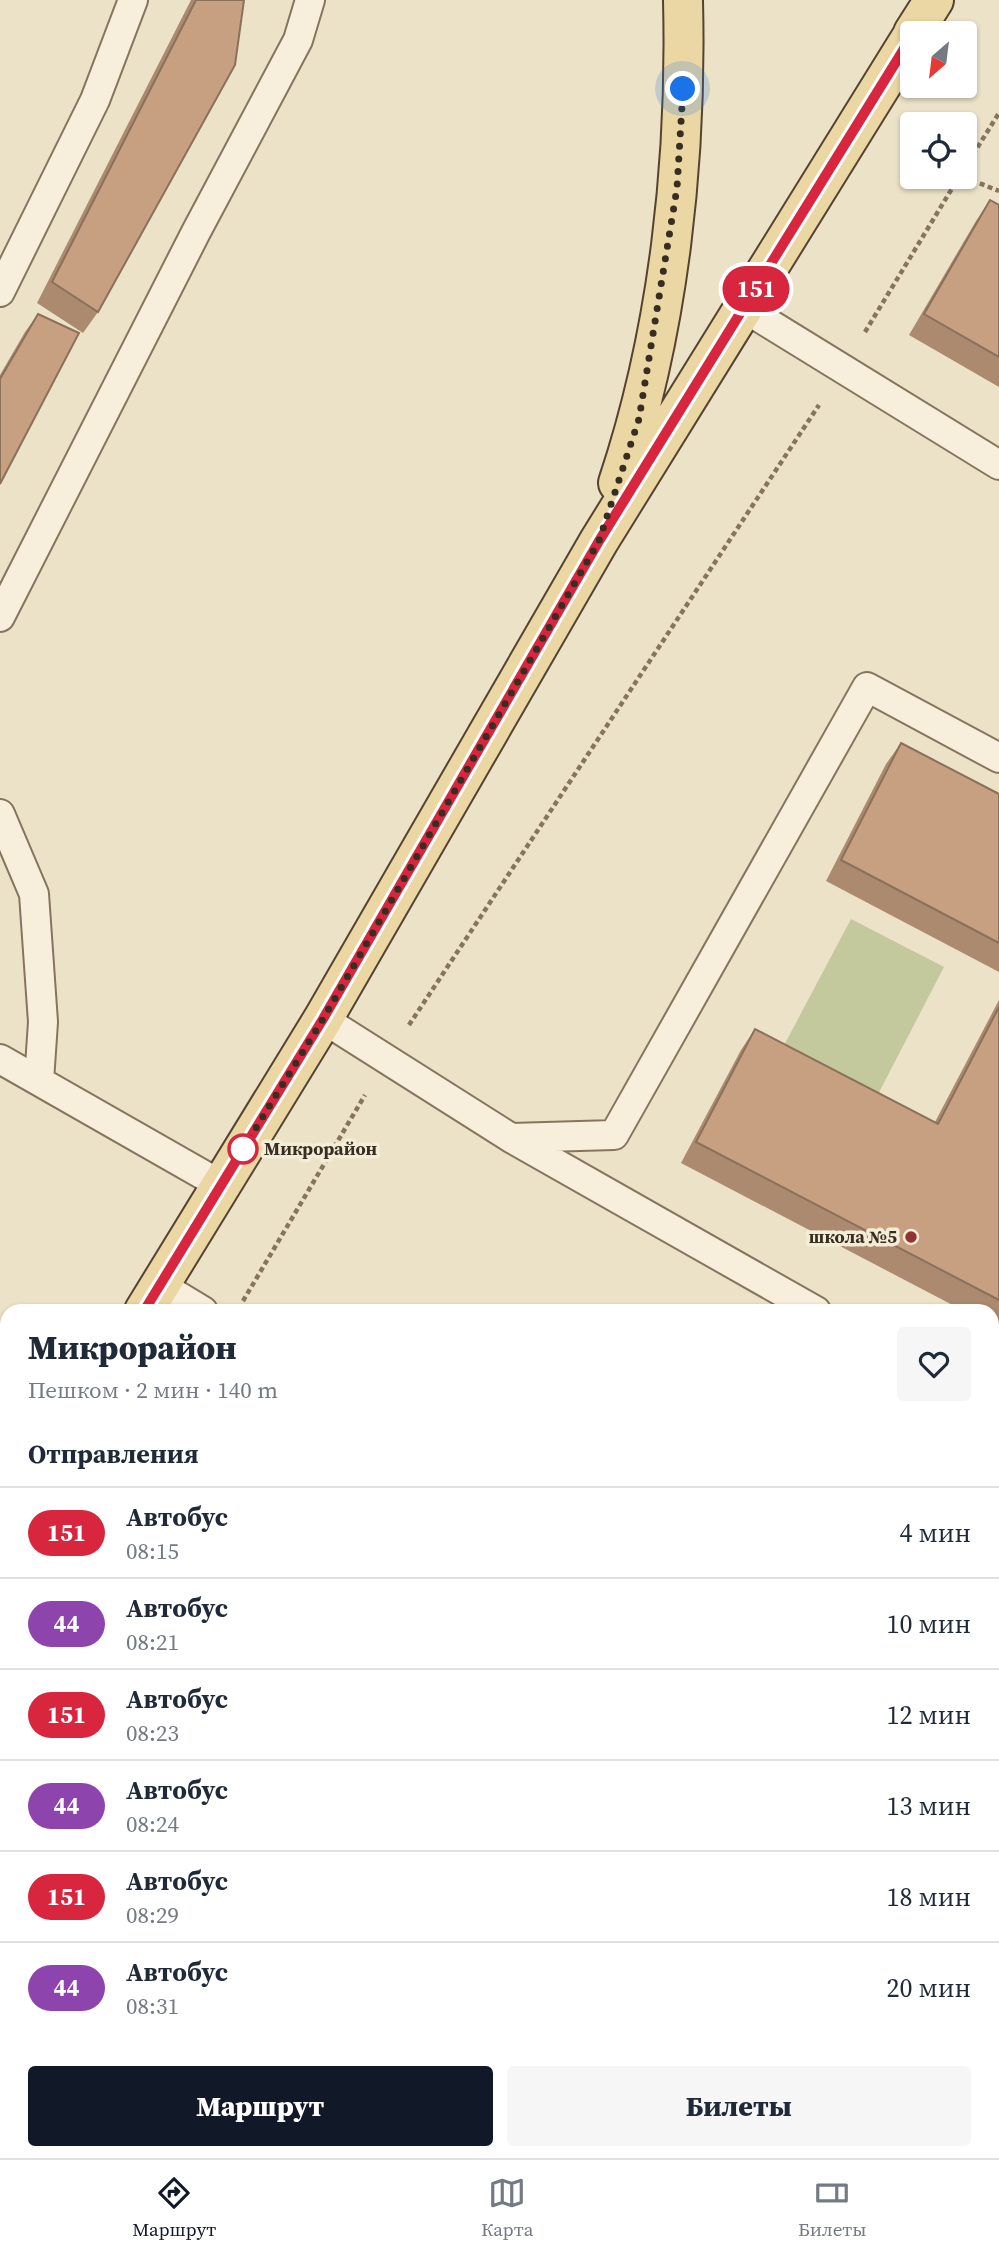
<!DOCTYPE html>
<html lang="ru">
<meta charset="utf-8">
<style>
body{margin:0;font-family:"Source Serif 4",serif;background:#f6f6f7;color:#1f2937;height:100vh;display:flex;flex-direction:column;font-size:26px;white-space:nowrap}
*{box-sizing:border-box;margin:0}
p{font-size:23px;color:#747a83}
.icon{flex:none;width:38px;height:38px;fill:none;stroke:currentColor;stroke-width:2;stroke-linecap:round;stroke-linejoin:round}
.map{position:relative;flex:1;overflow:hidden}
.drawer{position:absolute;left:0px;top:1304px;width:999px;height:856px;display:flex;flex-direction:column;background:#fff;border-radius:21px 21px 0 0;box-shadow:0 2px 5px #0004}
.drawer>*{flex:none}
.badge{padding:0 14px;border-radius:23px;font-size:24px;line-height:46px}
.needle{width:46px;rotate:208deg}
.tools{position:absolute;left:900px;top:21px;display:grid;gap:14px}
.tools a{display:grid;place-items:center;width:77px;height:77px;border-radius:7px;background:#fff;box-shadow:0 2px 5px #0004;font-size:35px}
.you{position:absolute;width:35px;height:35px;margin:-18px;border:5px solid #fff;border-radius:50%;background:#1a73e8;box-shadow:0 0 0 10px #1a73e833}
.map>.badge{position:absolute;translate:-50% -50%;box-shadow:0 0 0 4px #fff}
h2{padding:0 28px;font-size:26px;line-height:63px}
.round{display:grid;place-items:center;flex:none;width:74px;height:74px;border-radius:7px;background:#f6f6f7}
.summary{display:flex;align-items:center;justify-content:space-between;height:119px;padding:0 28px}
h1{font-size:33px;font-weight:800;line-height:52px}
.button{display:flex;gap:14px;margin-top:auto;padding:14px 28px}
.button a{flex:1;height:80px;border-radius:7px;background:#111827;color:#fff;font-size:28px;font-weight:800;line-height:80px;text-align:center}
.button a+a{background:#f6f6f7;color:#1f2937}
ul{padding:0;list-style:none}
li{display:flex;align-items:center;gap:21px;height:91px;padding:0 28px;border-top:2px solid #e0e1e3}
li div{flex:1}
li b{display:block;font-size:26px}
li em{font-style:normal}
li .badge{min-width:77px;font-weight:700;text-align:center}
.dock{display:flex;justify-content:space-around;align-items:center;height:98px;border-top:2px solid #e0e1e3;background:#fff;font-size:19px;color:#747a83}
.dock a{display:grid;justify-items:center;gap:4px}
.dock .on{color:#111827}
.map>svg:first-child{display:block}
</style>
<div class="map">
<svg width="999" height="2158" viewBox="0 0 999 2158">
<rect width="100%" height="100%" fill="#ece2c8"/>
<path fill="#c3c99c" d="M851,919L944,967L875,1100L781,1051Z"/>
<g fill="none" stroke-linecap="round" stroke-linejoin="round">
<defs>
<path id="lane" d="M0,292L95,100L133,0
M744,308L999,465
M0,617L196,232L298,40L310,0
M0,814L34,894L43,1022L39,1081
M323,1019L511,1138L816,1311
M0,1059L221,1185
M511,1138L614,1135L867,687L999,758
M160,1285L203,1311
M992,1442L999,1431
M0,1574L7,1582
M992,1846L999,1853
M992,2026L999,2030
M0,2111L7,2115
M68,2152L77,2158
M540,2158L543,2152"/>
<path id="primary" d="M913,33L934,0
M618,483C669,330 687,161 683,0
M144,1311L323,1019L599,541L912,36
M0,1550L7,1538"/>
</defs>
<use href="#lane" stroke="#86755e" stroke-width="32"/>
<use href="#primary" stroke="#554332" stroke-width="42"/>
<path stroke="#86755e" stroke-width="4.5" stroke-dasharray="5 3.5" stroke-linecap="butt" d="M964,169L999,113
M964,177L999,191
M865,332L959,177
M409,1025L819,405
M243,1301L365,1095
M992,1547L999,1561
M0,1715L7,1704"/>
<use href="#lane" stroke="#f7efdb" stroke-width="28"/>
<use href="#primary" stroke="#ebd7a3" stroke-width="38"/>
</g>
<path fill="#ab8a6f" d="M191,0H244L98,312L83,333L37,303Z
M990,200L999,205V387L909,335L976,221Z
M38,314L0,484V375L25,332Z
M901,743L999,794V972L826,881L886,764Z
M999,1000V1329L992,1325V1311H964L681,1163L741,1050L755,1029L935,1122Z
M7,1796V1908L0,1904V1809Z
M427,2152H475L471,2158H437Z
M813,2152H992L999,2158H823Z"/>
<path fill="#c7a081" stroke="#8b705a" stroke-width="2" d="M196,0H244L235,65L98,312L52,282Z
M990,200L999,205V357L924,314Z
M38,314L79,333L0,484V379Z
M901,743L999,794V943L841,860Z
M999,1007V1300L696,1142L755,1029L938,1124Z
M7,1801V1879L0,1875V1813Z
M992,2074L999,2078V2158H875L865,2152H992Z"/>
<g fill="none" stroke-linecap="round" stroke-linejoin="round">
<defs>
<path id="line" d="M144,1311L323,1019L599,541L912,36"/>
</defs>
<use href="#line" stroke="#fff" stroke-width="16"/>
<use href="#line" stroke="#d7263d" stroke-width="10"/>
<path stroke="#382d21" stroke-width="7" stroke-dasharray="0 12.6" d="M243,1149L323,1019L599,541L639,419L677,188L683,89"/>
</g>
<circle fill="#fff" stroke="#d7263d" stroke-width="3.5" cx="243" cy="1149" r="14"/>
<circle fill="#913432" stroke="#f3ecd7" stroke-width="2.5" cx="911" cy="1237" r="7"/>
<g text-anchor="middle" stroke-width="7" stroke-linejoin="round" paint-order="stroke">
<g font-size="18" font-weight="bold" fill="#382d21" stroke="#f3ecd7" text-anchor="start">
<text x="264" y="1155">Микрорайон</text>
</g>
<g font-size="18" font-weight="bold" fill="#382d21" stroke="#f3ecd7" text-anchor="end">
<text x="897" y="1243">школа №5</text>
</g>
</g>
</svg>
<div class="tools">
<a><svg class="needle" viewBox="-14 -14 28 28"><path d="M0-13l5 13h-10z" fill="#e53935"/><path d="M0 13l5-13h-10z" fill="#747a83"/></svg></a>
<a><svg class="icon" aria-label="locate" viewBox="0 0 24 24"><circle cx="12" cy="12" r="6"/><path d="M12 2v4M12 18v4M2 12h4M18 12h4"/></svg></a>
</div>
<div class="you" style="left:683px;top:89px"></div>
<b class="badge" style="left:756px;top:289px;background:#d7263d;color:#fff">151</b>
<section class="drawer">
<div class="summary"><div><h1>Микрорайон</h1><p>Пешком · 2 мин · 140 m</p></div><a class="round"><svg class="icon" aria-label="heart" viewBox="0 0 24 24"><path d="M12 20l-8-8c-3-5 5-10 8-4 3-6 11-1 8 4z"/></svg></a></div>
<h2>Отправления</h2>
<ul>
<li><span class="badge" style="background:#d7263d;color:#fff">151</span><div><b>Автобус</b><p>08:15</p></div><em>4 мин</em></li>
<li><span class="badge" style="background:#8e44ad;color:#fff">44</span><div><b>Автобус</b><p>08:21</p></div><em>10 мин</em></li>
<li><span class="badge" style="background:#d7263d;color:#fff">151</span><div><b>Автобус</b><p>08:23</p></div><em>12 мин</em></li>
<li><span class="badge" style="background:#8e44ad;color:#fff">44</span><div><b>Автобус</b><p>08:24</p></div><em>13 мин</em></li>
<li><span class="badge" style="background:#d7263d;color:#fff">151</span><div><b>Автобус</b><p>08:29</p></div><em>18 мин</em></li>
<li><span class="badge" style="background:#8e44ad;color:#fff">44</span><div><b>Автобус</b><p>08:31</p></div><em>20 мин</em></li>
</ul>
<div class="button"><a>Маршрут</a><a>Билеты</a></div>
</section>
</div>
<nav class="dock">
<a class="on"><svg class="icon" aria-label="directions" viewBox="0 0 24 24"><path d="M12 3l9 9-9 9-9-9zM9 14v-3h6M13 9l2 2-2 2"/></svg>Маршрут</a>
<a><svg class="icon" aria-label="map" viewBox="0 0 24 24"><path d="M3 6l6-2 6 2 6-2v14l-6 2-6-2-6 2zM9 4v14M15 6v14"/></svg>Карта</a>
<a><svg class="icon" aria-label="tickets" viewBox="0 0 24 24"><path d="M3 7h18v10H3zM15 7v10"/></svg>Билеты</a>
</nav>
